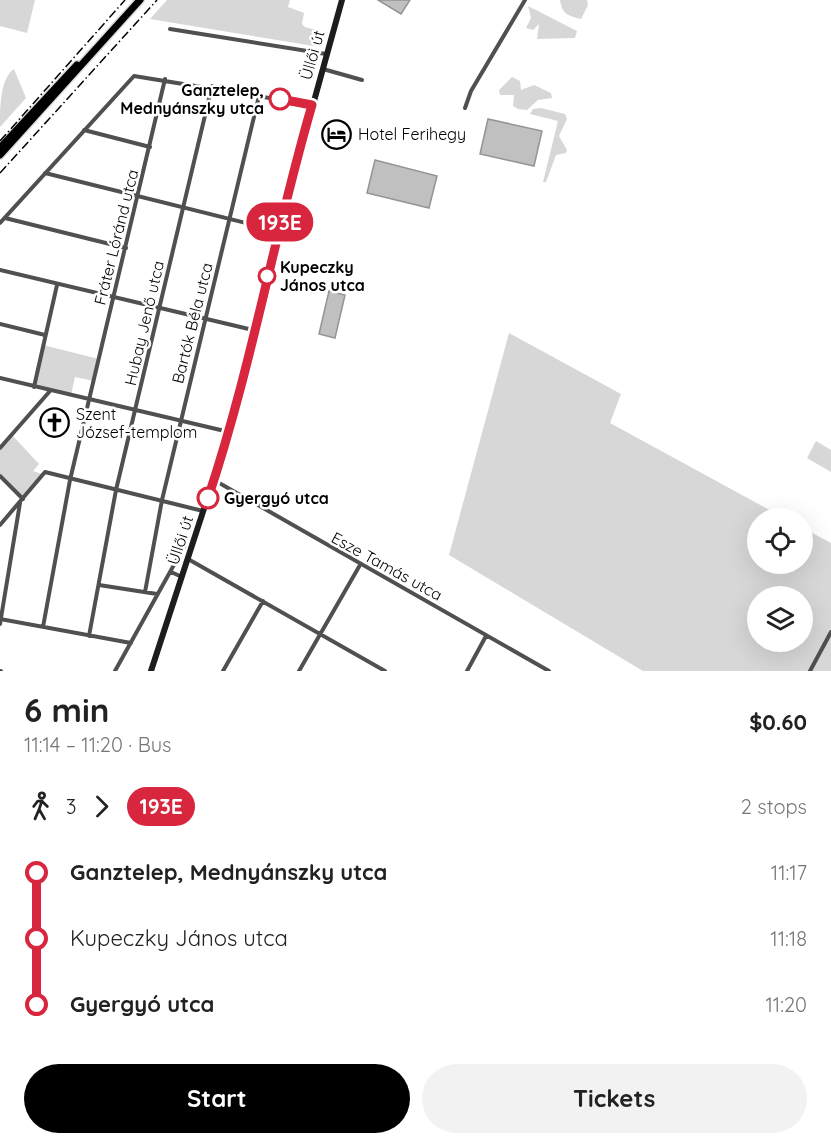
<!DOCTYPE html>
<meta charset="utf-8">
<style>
body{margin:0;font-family:Quicksand,sans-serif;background:#f2f2f2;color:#222;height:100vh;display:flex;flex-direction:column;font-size:22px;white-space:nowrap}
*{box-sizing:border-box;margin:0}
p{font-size:20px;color:#767676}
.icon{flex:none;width:33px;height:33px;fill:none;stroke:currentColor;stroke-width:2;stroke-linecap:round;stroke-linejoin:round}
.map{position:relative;height:671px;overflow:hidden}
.sheet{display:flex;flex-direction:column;background:#fff;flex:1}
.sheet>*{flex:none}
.badge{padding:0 12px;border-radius:20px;font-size:21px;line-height:39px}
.fabs{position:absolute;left:747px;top:508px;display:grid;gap:12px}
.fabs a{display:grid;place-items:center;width:66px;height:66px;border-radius:50%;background:#fff;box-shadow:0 6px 24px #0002;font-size:30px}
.map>.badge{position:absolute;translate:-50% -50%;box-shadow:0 0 0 3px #fff}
.legs{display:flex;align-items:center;gap:9px;height:66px;padding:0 24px;font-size:20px}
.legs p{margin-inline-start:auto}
.headline{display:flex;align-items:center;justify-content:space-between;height:102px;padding:0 24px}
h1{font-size:33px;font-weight:800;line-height:45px}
.primary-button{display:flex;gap:12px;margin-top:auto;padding:12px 24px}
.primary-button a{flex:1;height:69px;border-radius:36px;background:#000;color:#fff;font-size:24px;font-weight:800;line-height:69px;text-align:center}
.primary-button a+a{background:#f2f2f2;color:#222}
ul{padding:0 24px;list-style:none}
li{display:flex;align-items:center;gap:21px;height:66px;font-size:22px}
li i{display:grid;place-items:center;width:9px;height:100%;margin:0 8px;background:currentColor}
li i::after{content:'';width:15px;height:15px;margin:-8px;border:4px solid;border-radius:50%;background:#fff}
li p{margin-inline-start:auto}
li:first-child i{background:linear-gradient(#0000 50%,currentColor 0)}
li:last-child i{background:linear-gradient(currentColor 50%,#0000 0)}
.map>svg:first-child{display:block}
</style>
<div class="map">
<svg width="831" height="671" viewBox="0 0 831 671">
<rect width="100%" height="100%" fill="#fff"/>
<path fill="#d7d7d7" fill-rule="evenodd" d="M0,0H35L27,33L0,26Z
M167,0H290L288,7L304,13L302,24L305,27L323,32L320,47L150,19Z
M560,0H587L588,5L581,19C568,16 562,14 560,0Z
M528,6L577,31L575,38L537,39L539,24L533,30L526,28L531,18Z
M14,69L26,98L0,127C0,107 0,79 14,69Z
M512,77L520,81L521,90L534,85L551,93L552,98L538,100L527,110L518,109L513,106L514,95H500L499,90Z
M541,108L565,114L567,119L559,136L567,150L566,153L556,155L546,182H543L558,121L530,114L533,109Z
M509,333L621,394L610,423L786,519H758V564H802L803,528L831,543V671H643L449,555ZM758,597H802V642H758Z
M43,345L99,359L94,381L75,377L71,395L34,387Z
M12,435L39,464L33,471L42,474L23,499L0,476V448Z
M816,441L831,450V472L807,458Z"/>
<path fill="#c0c0c0" stroke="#949494" stroke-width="1.5" d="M378,0H410L401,14Z
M488,119L542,131L534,166L480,154Z
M375,160L437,176L429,208L367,193Z
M329,291L345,295L335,338L319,334Z"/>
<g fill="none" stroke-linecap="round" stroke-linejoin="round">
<defs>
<path id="primary" d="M0,148L77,65
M0,155L140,0"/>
</defs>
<use href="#primary" stroke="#dbdbdb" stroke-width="10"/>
<path stroke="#505050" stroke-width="4" d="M170,29L326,54
M323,69L362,80
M465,108L471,91L525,0
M84,130L150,147
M45,173L278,231
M5,218L126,248
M0,223L134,76L312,105
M0,270L253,330
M0,324L45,335
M0,378L229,432
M34,387L57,285
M0,448L50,391
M0,476L23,499
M214,480L549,671
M0,525L45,472L203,511
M188,559L385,671
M171,572L182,577
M99,585L157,594
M145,592L162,500L259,96
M0,619L131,643
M0,624L20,503
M43,627L70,480L165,79
M89,636L116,490L212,86
M0,671H1
M115,671L185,545
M223,671L263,601
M299,671L360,565
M467,671L486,636
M810,671L831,632"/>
<path stroke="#1d1d1d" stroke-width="6" d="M151,671L229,432L270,260L342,0"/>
<use href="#primary" stroke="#000" stroke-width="7"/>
<path stroke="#000" stroke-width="1.5" stroke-dasharray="9 3 1.5 3" stroke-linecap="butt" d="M0,141L125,0
M0,173L157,0"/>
</g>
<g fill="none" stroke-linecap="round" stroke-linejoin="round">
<defs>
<path id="line-1" d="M208,498C251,370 274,235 312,105L280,99"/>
</defs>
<use href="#line-1" stroke="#fff" stroke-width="14"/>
<use href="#line-1" stroke="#d7263d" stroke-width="9"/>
</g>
<defs>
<symbol id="hotel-ring" viewBox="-11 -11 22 22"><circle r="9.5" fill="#fff" stroke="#000" stroke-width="1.5"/><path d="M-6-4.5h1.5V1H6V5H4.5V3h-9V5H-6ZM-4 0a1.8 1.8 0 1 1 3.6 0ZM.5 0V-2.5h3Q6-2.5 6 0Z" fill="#000"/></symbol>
<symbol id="church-ring" viewBox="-11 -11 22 22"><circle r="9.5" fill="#fff" stroke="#000" stroke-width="1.5"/><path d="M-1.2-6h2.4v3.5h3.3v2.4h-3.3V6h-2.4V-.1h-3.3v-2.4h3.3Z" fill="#000"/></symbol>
</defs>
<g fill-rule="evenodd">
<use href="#hotel-ring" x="320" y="118" width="33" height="33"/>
<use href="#church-ring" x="38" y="406" width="33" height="33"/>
</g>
<g fill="#fff" stroke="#d7263d" stroke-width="3">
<circle cx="280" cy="99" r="10"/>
<circle cx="267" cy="276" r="8"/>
<circle cx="208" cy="498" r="10"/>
</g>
<g text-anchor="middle" stroke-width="5" stroke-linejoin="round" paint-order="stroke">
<g font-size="16" fill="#000" stroke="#fff">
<text transform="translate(312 55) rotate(-74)" y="6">Üllői út</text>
<text transform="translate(116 237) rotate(-76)" y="6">Fráter Lóránd utca</text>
<text transform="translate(144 323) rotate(-77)" y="6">Hubay Jenő utca</text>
<text transform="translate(192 323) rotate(-76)" y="6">Bartók Béla utca</text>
<text transform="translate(180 540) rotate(-72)" y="6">Üllői út</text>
<text transform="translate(387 566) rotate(29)" y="6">Esze Tamás utca</text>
</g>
<g font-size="16" font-weight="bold" fill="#000" stroke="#fff" text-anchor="start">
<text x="264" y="96" text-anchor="end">Ganztelep,<tspan x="264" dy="18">Mednyánszky utca</tspan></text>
<text x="280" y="273">Kupeczky<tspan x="280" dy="18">János utca</tspan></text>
<text x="224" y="504">Gyergyó utca</text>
</g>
<g font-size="16" fill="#000" stroke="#fff" text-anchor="start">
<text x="358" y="140">Hotel Ferihegy</text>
<text x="76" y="420">Szent<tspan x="76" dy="18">József-templom</tspan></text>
</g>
</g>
</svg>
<div class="fabs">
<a><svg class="icon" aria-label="locate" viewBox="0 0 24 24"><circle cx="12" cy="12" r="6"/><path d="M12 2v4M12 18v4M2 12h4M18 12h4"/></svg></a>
<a><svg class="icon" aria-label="layers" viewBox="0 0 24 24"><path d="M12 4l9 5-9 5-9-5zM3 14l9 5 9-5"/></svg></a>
</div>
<b class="badge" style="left:280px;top:222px;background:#d7263d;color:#fff">193E</b>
</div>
<section class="sheet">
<div class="headline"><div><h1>6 min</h1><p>11:14 – 11:20 · Bus</p></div><b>$0.60</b></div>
<div class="legs"><svg class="icon" aria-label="walk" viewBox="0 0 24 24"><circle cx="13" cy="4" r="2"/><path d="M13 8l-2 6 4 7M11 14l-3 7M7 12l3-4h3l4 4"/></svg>3<svg class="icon" aria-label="forward" viewBox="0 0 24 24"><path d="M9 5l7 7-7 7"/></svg><b class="badge" style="background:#d7263d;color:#fff">193E</b><p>2 stops</p></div>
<ul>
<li><i style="color:#d7263d"></i><b>Ganztelep, Mednyánszky utca</b><p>11:17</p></li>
<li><i style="color:#d7263d"></i><span>Kupeczky János utca</span><p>11:18</p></li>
<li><i style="color:#d7263d"></i><b>Gyergyó utca</b><p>11:20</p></li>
</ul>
<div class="primary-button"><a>Start</a><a>Tickets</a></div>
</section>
